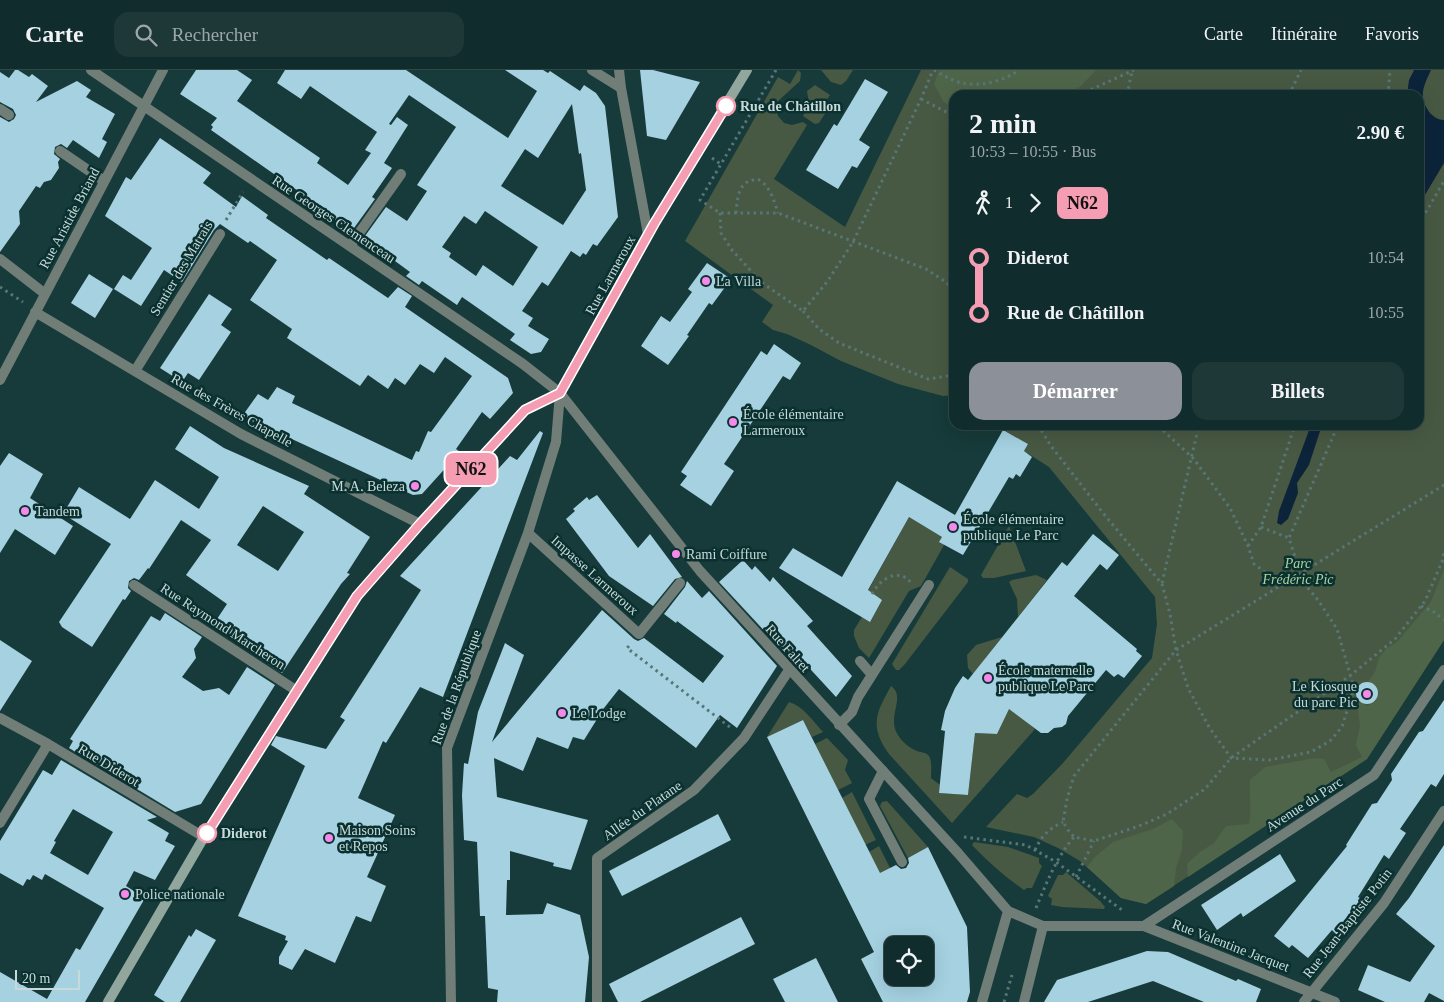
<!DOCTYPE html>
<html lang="fr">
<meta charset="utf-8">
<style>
body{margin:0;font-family:"Times New Roman",serif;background:#1e3838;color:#f1f3f6;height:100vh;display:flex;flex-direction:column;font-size:19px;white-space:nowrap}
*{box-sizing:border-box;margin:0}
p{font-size:16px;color:#9ca7a9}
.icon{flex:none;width:28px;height:28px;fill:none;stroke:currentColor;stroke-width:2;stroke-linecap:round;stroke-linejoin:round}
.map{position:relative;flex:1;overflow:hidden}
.drawer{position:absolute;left:949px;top:20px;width:475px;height:340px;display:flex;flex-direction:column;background:#102c2c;border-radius:15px;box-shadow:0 5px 20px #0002,0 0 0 1px #304848}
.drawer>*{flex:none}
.badge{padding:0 10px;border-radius:8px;font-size:18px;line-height:32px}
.buttons{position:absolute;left:884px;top:866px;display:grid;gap:10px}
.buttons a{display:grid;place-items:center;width:50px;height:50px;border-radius:10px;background:#102c2c;box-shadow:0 5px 20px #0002,0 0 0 1px #304848;font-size:25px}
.scale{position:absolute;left:15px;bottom:12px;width:65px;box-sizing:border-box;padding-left:5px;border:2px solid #c7dad9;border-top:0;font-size:14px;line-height:18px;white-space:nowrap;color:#c7dad9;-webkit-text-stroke:4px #0a3130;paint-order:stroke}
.map>.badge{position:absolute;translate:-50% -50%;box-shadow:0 0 0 2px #fff}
.legs{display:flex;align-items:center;gap:8px;height:55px;padding:0 20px;font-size:16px}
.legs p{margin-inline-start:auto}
.head{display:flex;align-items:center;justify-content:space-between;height:85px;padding:0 20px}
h1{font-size:28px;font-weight:600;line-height:38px}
.primary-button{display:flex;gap:10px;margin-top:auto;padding:10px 20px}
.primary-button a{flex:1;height:58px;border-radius:15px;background:#8c9099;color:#fff;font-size:20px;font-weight:600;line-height:58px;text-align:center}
.primary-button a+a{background:#1e3838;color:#f1f3f6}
ul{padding:0 20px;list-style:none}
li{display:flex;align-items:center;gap:18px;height:55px;font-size:19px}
li i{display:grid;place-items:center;width:8px;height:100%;margin:0 6px;background:currentColor}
li i::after{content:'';width:12px;height:12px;margin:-6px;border:4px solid;border-radius:50%;background:#102c2c}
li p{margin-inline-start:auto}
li:first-child i{background:linear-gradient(#0000 50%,currentColor 0)}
li:last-child i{background:linear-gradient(currentColor 50%,#0000 0)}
header{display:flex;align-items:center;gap:30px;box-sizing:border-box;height:70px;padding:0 25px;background:#102c2c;border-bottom:1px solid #304848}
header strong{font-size:24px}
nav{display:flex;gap:28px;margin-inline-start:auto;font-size:18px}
.search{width:350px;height:45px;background:#1e3838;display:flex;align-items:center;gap:12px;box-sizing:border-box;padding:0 18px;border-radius:15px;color:#9ca7a9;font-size:19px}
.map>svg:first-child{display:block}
</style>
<header>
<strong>Carte</strong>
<div class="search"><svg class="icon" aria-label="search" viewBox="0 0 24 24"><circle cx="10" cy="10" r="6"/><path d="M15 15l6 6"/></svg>Rechercher</div>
<nav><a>Carte</a><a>Itinéraire</a><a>Favoris</a></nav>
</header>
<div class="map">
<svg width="1444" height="932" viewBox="0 0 1444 932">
<rect width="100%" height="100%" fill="#163b3a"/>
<path fill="#485943" d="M798,0L801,3L800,11L777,32L775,38L778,46L784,53L792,55L803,52L807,55L774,109L845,157L921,0H1444V570L1367,689L1146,834L1121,828L1080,791L1058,778L1034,767L986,757L1017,724L1027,728L1033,724L1063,693L1152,588L1157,554L1155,527L1049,397L1024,381L1028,374L993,355H1419V25H954V325L943,326L898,314L841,291L809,274L787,264L773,260L762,252L773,235L685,171L778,7L790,14Z
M821,0H853L846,11L841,15L831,12Z
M815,15L830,25L824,34L826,42L819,53L815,54L803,46L809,34L807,21Z
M909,447L942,467L944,475L921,516L909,521L869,588L859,578L854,566V560L862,547L868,521Z
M1009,456L1026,501L994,508H983L981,505Z
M950,497L968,509V512L905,594L899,600H896L892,594Z
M1036,505L1047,510L1018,547L1017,529L1009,512L1012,510Z
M1002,567L973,604L968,598L967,585L976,575Z
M891,616C905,626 890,642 895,659C898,668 908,678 917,681C922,683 928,682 930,688C932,694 931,702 931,708L940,715L939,723L968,725L975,663L997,664L1007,642L1005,633L1035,659L952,753L889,684C869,656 876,643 891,616Z
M789,632C803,636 813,651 823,662L812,667L803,650L767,667Z
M827,668L848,690L845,700L852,713L838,720L815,674Z
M852,722L876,770L865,775L842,728Z
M887,731L928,777L908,788L880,736L882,732Z
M974,772L1008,777L1039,788V793L1042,796L1032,818H1027L1024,820C1005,807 988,792 972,775Z
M879,776L903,824L892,829L869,782Z
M1066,802L1100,831L1105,837L1104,839L1062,837L1051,835L1052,829L1048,826L1058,805H1063Z"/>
<path fill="#4f6549" d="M939,0H1096L1080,17L1062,25H954V39L943,31L934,14Z
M1444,499V570L1367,689L1188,807L1187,794L1200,782L1214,773L1226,756L1249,754C1252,740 1249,725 1250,710L1265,697L1315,688L1324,689L1331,702L1362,687L1356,675L1360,656L1358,640L1359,631L1367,636L1375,632L1379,624L1376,616L1368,612L1375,602L1379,588L1386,579L1397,572L1431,532Z
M1172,749L1183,761L1182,780L1176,798L1174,816L1146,834L1121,828L1087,797L1095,787L1113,772L1153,759Z"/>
<path fill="#0c243a" d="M1414,0H1431C1423,17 1418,27 1430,43C1434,47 1438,50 1444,50V93L1419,135V25H1407L1409,10Z
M1311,355H1322L1309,395L1297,413L1298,423L1288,449L1281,455L1277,453L1279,441Z"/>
<path fill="#a5d1e1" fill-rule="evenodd" d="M15,0H18L29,7L32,4L48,16L36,32L77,11L91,20L86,27L115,44L102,69L107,72L99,88L73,70L67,78L61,74L55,77L54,84L60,89L58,92L59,98L51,110L44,112L40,118L36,116L19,141L20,154L0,182V47L9,52L14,49L16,45L13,39L0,32V2L9,8Z
M196,0H237L252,10L237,31L320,88L317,93L348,115L371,83L365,80L377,62L310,16L301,29L277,13L285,0H406L508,68L537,21L505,0H543L548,3L550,1L580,21L584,15L596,23L605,36L618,147L597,176L593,174L586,185L583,183L580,187L571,181L548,216L542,212L522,241L533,248L528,256L549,269L541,282L531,284L510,270L515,264L462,227L457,235L422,211L419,215L406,206L410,202L395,191L396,188L365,166L386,137L407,151L427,121L417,115L456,57L409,25L389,54L391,55L397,47L408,55L384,93L392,98L372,127L375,129L354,158L351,156L349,159L309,132L311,130L211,60L213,57L211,55L217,48L180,24ZM572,34L579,84L581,83L586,120L563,155L501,116L525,79L538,88ZM485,141L538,177L513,216L483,195L476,206L449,187L451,183L442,177L464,146L476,154Z
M640,0H653L700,12L666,70L647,66Z
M865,9L888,22L859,70L870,77L857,98L852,96L838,119L806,100L834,54L837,56Z
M160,68L211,103L203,113L236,137L242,126L268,145L266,148L327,190L329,188L388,228L398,217L412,226L405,237L508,308L513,323L490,349L482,342L456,379L460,382L422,424L413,425L268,358L266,360L243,345L258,324L268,330L277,317L295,326L292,333L412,390L416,381L419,382L428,361L431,362L472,306L445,287L434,303L420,294L405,315L395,308L388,319L368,305L360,316L287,268L292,259L250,230L277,190L250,171L248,173L220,154L214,160L182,212L164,200L141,236L114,219L123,205L131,210L152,178L105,146L126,107L131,110Z
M707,193L731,209L712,235L709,233L687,265L689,266L668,295L641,276L661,246L670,252L692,222L688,219Z
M89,204L113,219L95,248L71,233Z
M209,224L232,239L221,255L231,262L199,310L188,303L182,312L160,298Z
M774,274L801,293L790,310L783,306L724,394L734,401L711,436L680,415L687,406L681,402L761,281L767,285Z
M190,356L224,378L309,416L304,424L370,467L347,503L350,504L341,514L282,603L255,585L256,583L213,555L227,534L186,505L211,470L181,450L149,499L148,498L139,510L134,508L129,511L128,518L131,521L125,530L123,529L92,577L62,557L59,552L111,474L63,444L79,417L130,449L155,410L199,439L219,407L175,379ZM263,436L304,462L278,501L237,475Z
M1003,360L1028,374L1024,381L1032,387L1020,407L1016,404L1013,409L1009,407L963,485L939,472L942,467L909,447L868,520L882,530L870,552L779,498L793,478L842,507L897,411L955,445Z
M540,361L543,363L443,627L420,617L386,673L383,671L358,728L395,745L367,807L386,816L371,852L356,846L335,893L305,879L292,900L279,894V887L288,871L285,870L286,866L238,846L305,696L271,675L276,666L326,679L345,650L340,647L421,520L400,506L510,386L517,390Z
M9,383L43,404L30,428L73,456L55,485L15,459L0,483V396Z
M597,425L638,478L650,464L682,507L675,509L653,536L609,506L566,449L575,441L573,439L587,427L589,430Z
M1093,464L1119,485L1107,500L1100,494L1074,526L1137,579L1136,581L1142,586L1124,608L1118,604L1114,607L1106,600L1068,646L1066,654L1062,657L1054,658L1048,663H1041L1009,639L997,664L975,663L968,725L939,723L945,661L941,660L945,641L955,618L963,606L968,610L1062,492L1067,496Z
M743,490L752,500L755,496L770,512L773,507L813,551L807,556L852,606L836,627L789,576L785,583L719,512Z
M687,511L702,528L709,521L777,596L737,658L720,645L696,678L619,619L604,638L584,670L573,667L568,679L537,667L523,701L494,688L497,727L588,750L571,800L553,796L554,793L510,781V810H507L506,845L543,844L547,833L580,845L589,887L585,932H497L498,920L488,918L485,846H480L477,772L464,770L462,725L464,693L468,694L478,642L505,573L524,585L492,672L602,540L634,569L638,571L644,568L703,613L724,586L677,551L676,553L664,544L685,517Z
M165,543L202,567L194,579L196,588L182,607L203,621L219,618L229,625L247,597L275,615L201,734L175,742L69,678L73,671L70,669L151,546L160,551Z
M0,570L32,591L0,641Z
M1356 623a11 11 0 1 1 22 0a11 11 0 1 1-22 0Z
M1444,630V704L1436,717L1431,714L1400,759L1406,763L1389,789L1384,785L1358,827L1365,831L1337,865L1332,860L1308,888L1292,875L1289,878L1274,866L1347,776L1346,775L1372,734L1377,733L1392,710L1391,704L1419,662L1423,661Z
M803,650L880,803L896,795L901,799L906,798L909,793L908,788L928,777L967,857L970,922L967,932H883L861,889L874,882L767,667ZM892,875H925V908H892Z
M61,690L157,747L147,750L169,763L165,771L175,776L155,810L134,801L126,816L145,828L85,932H0V902L47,929L76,878L80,880L104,838L45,804L42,810L33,805L30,810L27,809L23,816L0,803V771L43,700L52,705ZM73,739L113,762L88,805L50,783L56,772L54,771Z
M718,744L731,770L622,826L609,801Z
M1444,775V931L1429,923L1424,932H1385L1358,920L1368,895L1410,912L1435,876L1396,844L1409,828Z
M1280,784L1296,811L1243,847L1241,843L1217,860L1201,835Z
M741,847L755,874L640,932H618L609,914Z
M196,859L216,870L180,932H165L154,925L189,865L191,867Z
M1147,881L1168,882L1236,911L1238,909L1261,919L1256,932H1204L1153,911L1088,932H1044L1057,910Z
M816,888L838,932H785L773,909Z"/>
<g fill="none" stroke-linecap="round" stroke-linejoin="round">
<path stroke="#577675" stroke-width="3" stroke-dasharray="2.5 4" stroke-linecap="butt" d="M776,0L700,130L720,143H778L926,199L946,212L954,220
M934,0C943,5 952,11 962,13C981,17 1004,11 1019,0
M1079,25L1134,0
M1127,25L1132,1
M1289,25L1301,0
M1388,25L1390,0
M921,29L954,46
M712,88L722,95
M720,143L721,163L732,180L761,212L803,241L827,212L853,172L921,29L933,0
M736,143C737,131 738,112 753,110C756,109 758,109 761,111C770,117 775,133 778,143
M226,150L243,122
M1419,154L1444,111
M0,217L23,232
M803,241L819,259L839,273L928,309L954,305
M1038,355L1051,376L1103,443L1162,514L1170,544L1176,580L1188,618L1209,657L1231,688L1269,690L1311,682L1330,671L1342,657L1354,618L1337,559L1318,530L1297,505L1270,506L1254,494L1248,476L1230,438L1193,388L1157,355
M1444,415L1176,580L1074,706L1067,729L1063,752L1068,760L1074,767L1094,771L1139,756L1167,744L1205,719L1231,688L1351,605L1395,569L1425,531L1442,492L1444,482
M1261,457L1289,468
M1248,476L1261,457L1295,355
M1297,505L1295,487L1289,468L1338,355
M1162,513L1199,355
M872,524C880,509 899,496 912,514
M1421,536L1434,542L1444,550
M629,576L627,578L731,658
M964,767L1026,775L1056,792L1122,840
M1035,780C1042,765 1049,759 1063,752
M1076,807L1094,771
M1036,838C1047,812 1056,788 1074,767
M1004,932L1012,905"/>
<path stroke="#707e77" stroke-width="10" d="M0,39L9,45
M60,81L104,111
M0,189L44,223
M860,591L872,605
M839,655L852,642L858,627L929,515
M883,701L869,729L902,792"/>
<path stroke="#707e77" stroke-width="10" d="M91,0L523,294L560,323L700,501L958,783L1008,841L1043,856H1144L1335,932
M592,0L621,18
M619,0L621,18L648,164
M350,176L401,104
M35,242L241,364L420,454
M135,301L220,164
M0,310L163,0
M528,463L639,564L680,513
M134,515L297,621
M0,648L48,674L204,767
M0,753L48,674
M1144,856L1374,705L1444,600
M451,932L447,678L528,463L556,372L560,323
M597,932V788L694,720L744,668L789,600
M982,932L1008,841
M1024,932L1043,856
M1304,932L1384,833L1444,741"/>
<path stroke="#91a79d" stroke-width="10" d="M108,932L204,767L357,526L420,454L525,340L560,323L648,164L747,0"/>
</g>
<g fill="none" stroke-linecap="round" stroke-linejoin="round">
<defs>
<path id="line-1" d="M207,763L357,526L420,454L525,340L560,323L654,154L726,36"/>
</defs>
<use href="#line-1" stroke="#fff" stroke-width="11"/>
<use href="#line-1" stroke="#f59eb3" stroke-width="8"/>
</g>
<g fill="#fff" stroke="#f59eb3" stroke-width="2.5">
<circle cx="726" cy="36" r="9"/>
<circle cx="207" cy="763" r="9"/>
</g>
<g fill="#f788eb" stroke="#0a3130" stroke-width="2">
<circle cx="706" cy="211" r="5"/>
<circle cx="733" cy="352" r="5"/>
<circle cx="415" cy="416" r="5"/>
<circle cx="25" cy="441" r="5"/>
<circle cx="953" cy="457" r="5"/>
<circle cx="676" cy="484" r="5"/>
<circle cx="988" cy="608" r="5"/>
<circle cx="1367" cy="624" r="5"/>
<circle cx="562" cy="643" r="5"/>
<circle cx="329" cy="768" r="5"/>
<circle cx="125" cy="824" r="5"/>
</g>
<g text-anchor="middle" stroke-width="5" stroke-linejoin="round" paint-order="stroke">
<g font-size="14" font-weight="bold" fill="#c7dad9" stroke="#0a3130" text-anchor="start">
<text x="740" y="41">Rue de Châtillon</text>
<text x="221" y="768">Diderot</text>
</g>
<g font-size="14" fill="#c7dad9" stroke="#0a3130">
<text transform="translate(69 148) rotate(-62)" y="5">Rue Aristide Briand</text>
<text transform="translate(334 149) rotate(34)" y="5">Rue Georges Clemenceau</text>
<text transform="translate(181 198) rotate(-59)" y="5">Sentier des Matrais</text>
<text transform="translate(610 205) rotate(-61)" y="5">Rue Larmeroux</text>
<text transform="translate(232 340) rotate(29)" y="5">Rue des Frères Chapelle</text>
<text transform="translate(595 505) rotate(42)" y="5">Impasse Larmeroux</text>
<text transform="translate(223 556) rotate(33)" y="5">Rue Raymond Marcheron</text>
<text transform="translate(788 578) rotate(48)" y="5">Rue Falret</text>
<text transform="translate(456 617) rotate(-70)" y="5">Rue de la République</text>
<text transform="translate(109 695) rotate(31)" y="5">Rue Diderot</text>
<text transform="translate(1304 734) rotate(-33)" y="5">Avenue du Parc</text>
<text transform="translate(642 740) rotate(-35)" y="5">Allée du Platane</text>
<text transform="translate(1347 853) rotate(-52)" y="5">Rue Jean-Baptiste Potin</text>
<text transform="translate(1231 875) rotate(21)" y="5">Rue Valentine Jacquet</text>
</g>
<g font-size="14" fill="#c7dad9" stroke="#0a3130" text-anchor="start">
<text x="716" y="216">La Villa</text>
<text x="743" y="349">École élémentaire<tspan x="743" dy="16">Larmeroux</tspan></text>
<text x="405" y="421" text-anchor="end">M. A. Beleza</text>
<text x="35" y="446">Tandem</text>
<text x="963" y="454">École élémentaire<tspan x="963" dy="16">publique Le Parc</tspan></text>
<text x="686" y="489">Rami Coiffure</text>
<text x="998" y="605">École maternelle<tspan x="998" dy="16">publique Le Parc</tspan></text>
<text x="1357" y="621" text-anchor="end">Le Kiosque<tspan x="1357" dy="16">du parc Pic</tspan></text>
<text x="572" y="648">Le Lodge</text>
<text x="339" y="765">Maison Soins<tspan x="339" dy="16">et Repos</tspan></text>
<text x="135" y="829">Police nationale</text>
</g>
<g font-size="14" font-style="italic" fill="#abd3a0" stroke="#0a3130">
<text x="1298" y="498">Parc<tspan x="1298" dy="16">Frédéric Pic</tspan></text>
</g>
</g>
</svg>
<div class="buttons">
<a><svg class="icon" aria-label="locate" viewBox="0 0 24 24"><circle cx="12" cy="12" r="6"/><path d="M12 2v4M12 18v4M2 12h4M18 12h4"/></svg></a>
</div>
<div class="scale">20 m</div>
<b class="badge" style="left:471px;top:399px;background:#f59eb3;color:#111">N62</b>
<section class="drawer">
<div class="head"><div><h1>2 min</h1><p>10:53 – 10:55 · Bus</p></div><b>2.90 €</b></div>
<div class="legs"><svg class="icon" aria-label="walk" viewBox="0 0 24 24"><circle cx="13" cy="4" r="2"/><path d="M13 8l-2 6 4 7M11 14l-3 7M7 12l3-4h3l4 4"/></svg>1<svg class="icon" aria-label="forward" viewBox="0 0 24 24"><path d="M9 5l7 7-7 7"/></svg><b class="badge" style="background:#f59eb3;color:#111">N62</b></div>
<ul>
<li><i style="color:#f59eb3"></i><b>Diderot</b><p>10:54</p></li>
<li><i style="color:#f59eb3"></i><b>Rue de Châtillon</b><p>10:55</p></li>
</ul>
<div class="primary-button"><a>Démarrer</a><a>Billets</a></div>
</section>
</div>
